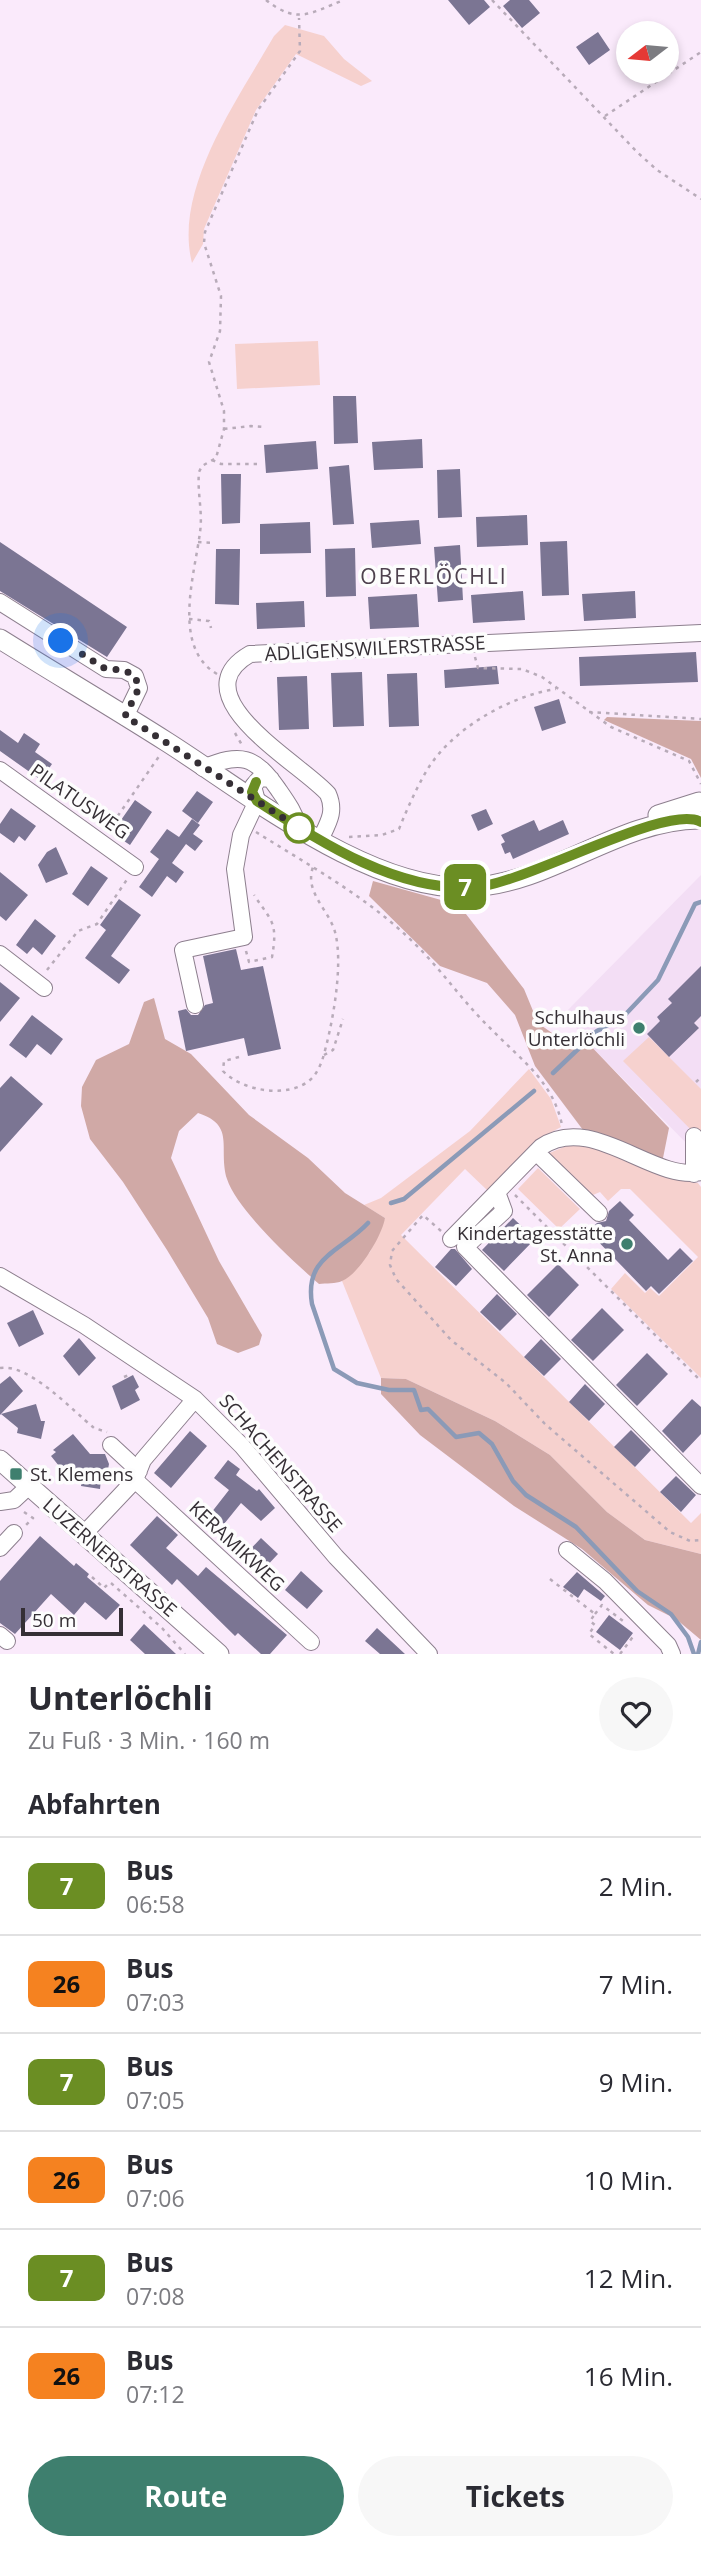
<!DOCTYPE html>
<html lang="de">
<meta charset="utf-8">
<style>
body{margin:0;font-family:"Open Sans",sans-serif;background:#f7f7f7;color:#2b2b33;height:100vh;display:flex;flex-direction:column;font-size:26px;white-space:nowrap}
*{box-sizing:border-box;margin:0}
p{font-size:23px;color:#7c7c81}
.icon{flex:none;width:38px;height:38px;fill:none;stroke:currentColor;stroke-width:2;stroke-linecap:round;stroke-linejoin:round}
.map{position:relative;height:1654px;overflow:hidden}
.side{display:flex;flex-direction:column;background:#fff;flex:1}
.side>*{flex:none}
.badge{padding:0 14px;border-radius:10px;font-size:24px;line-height:46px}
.needle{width:46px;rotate:254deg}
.fabs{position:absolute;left:616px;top:21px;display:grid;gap:14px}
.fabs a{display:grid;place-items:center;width:63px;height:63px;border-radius:50%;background:#fff;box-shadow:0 4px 10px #0003;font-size:35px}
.scale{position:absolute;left:21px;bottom:18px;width:102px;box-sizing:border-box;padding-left:7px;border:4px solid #352f35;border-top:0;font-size:19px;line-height:24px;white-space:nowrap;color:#352f35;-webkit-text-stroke:5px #fdfdfd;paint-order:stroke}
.you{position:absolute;width:35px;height:35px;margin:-18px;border:5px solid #fff;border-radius:50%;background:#1a73e8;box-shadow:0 0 0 10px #1a73e833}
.map>.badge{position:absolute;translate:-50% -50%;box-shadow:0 0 0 4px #fff}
h2{padding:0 28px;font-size:26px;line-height:63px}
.round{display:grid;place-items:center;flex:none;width:74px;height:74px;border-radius:37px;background:#f7f7f7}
.headline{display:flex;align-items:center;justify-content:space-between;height:119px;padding:0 28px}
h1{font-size:33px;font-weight:700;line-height:52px}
.button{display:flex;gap:14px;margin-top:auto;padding:14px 28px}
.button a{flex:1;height:80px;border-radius:42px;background:#3e7f6e;color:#fff;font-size:28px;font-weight:700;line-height:80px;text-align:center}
.button a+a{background:#f7f7f7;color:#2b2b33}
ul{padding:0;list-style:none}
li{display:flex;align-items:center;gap:21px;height:98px;padding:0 28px;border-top:2px solid #e1e1e2}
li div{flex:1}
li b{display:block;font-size:26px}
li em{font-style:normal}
li .badge{min-width:77px;font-weight:700;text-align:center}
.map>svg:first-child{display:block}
</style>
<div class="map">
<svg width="701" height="1654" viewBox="0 0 701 1654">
<rect width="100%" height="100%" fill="#faeafb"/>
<path fill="#f3def5" d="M701,875V1158L587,1042L565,1013Z"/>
<path fill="#f6d1ce" d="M285,25L324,36L344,59L372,81L361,86L296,54L256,110L204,229L203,244L192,263C173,189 238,99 274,36Z
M318,341L320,385L237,389L235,344Z
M649,1037L701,1089V1140L623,1061Z
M529,1069L551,1099L561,1127L535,1141L534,1146L488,1191L465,1169L401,1235L691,1523L701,1513V1554L645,1540L607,1512L550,1455L495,1421L406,1379L381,1378L342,1281L370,1252L385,1218L364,1205L381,1198L470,1131Z
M571,1144C615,1149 654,1177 698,1183L701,1187V1378L611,1289L625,1273L645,1293L650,1288L659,1296L698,1257L630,1189H621L608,1201L600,1192L593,1195L547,1154Z
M538,1168L580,1209L559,1229L518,1189Z"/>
<path fill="#d0a9a6" d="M607,717L701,721V778L691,759L604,720Z
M373,881L459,905L524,989L538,1023L559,1038L587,1042L669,1128L663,1158H651L583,1130L535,1066L515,1015L487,983L440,966L369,896Z
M154,998L165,1039L191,1054L249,1115L308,1158L345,1193L385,1218C382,1236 359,1274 342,1281C336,1284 326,1283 319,1284C294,1262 237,1210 227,1179C218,1148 236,1125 198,1113L179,1131L171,1158L219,1261L262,1335L259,1345L238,1353L217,1344L208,1318L167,1250L123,1182L90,1139L81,1106L82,1087L96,1060L129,1044L144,1002Z
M381,1378L406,1379L495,1421L550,1455L607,1512L645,1540L701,1554V1640L676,1619L648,1605L582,1549L514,1506L420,1435L381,1394Z"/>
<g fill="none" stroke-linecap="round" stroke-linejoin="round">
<path stroke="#8b9ab7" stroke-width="4.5" d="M553,1073L597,1031L623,1017L658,980L695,904L701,902
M391,1203L404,1199L534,1091
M368,1223C341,1252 304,1256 312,1304L334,1369L357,1383L389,1390H414L421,1410L428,1409L456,1437L479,1433L492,1444L513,1481L526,1495L576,1527L637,1591L671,1614L688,1637L694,1654
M698,1654L701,1642"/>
</g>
<path fill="#7b7593" d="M448,0H484L490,7L469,25Z
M510,0H529L540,13L522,28L503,6Z
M598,32L610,50L589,65L576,47Z
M333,396H356L358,443L334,444Z
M422,439L423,468L374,470L372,442Z
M316,441L318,469L266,473L264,445Z
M349,465L354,524L333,525L329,467Z
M460,469L462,517L438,518L437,470Z
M221,474H241L240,523L222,524Z
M527,515L528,545L477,547L476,517Z
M419,520L421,544L372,548L370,523Z
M310,522L311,553L260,554V524Z
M567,541L569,595L542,596L540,542Z
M0,542L127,627L107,657L0,591Z
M460,545L463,600L438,602L434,547Z
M355,548L356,596L326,597L325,549Z
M216,549H240L239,605L215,604Z
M523,591L525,620L473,623L471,595Z
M635,591L636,618L584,621L582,594Z
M417,594L419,627L370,629L368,597Z
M304,601L305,627L257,629L256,603Z
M696,652L698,682L580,686L579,657Z
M497,666L499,684L445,688L444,670Z
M362,672L364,726L333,727L331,673Z
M417,673L419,726L389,727L387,674Z
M307,676L309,729L279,730L277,677Z
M559,699L566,723L542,731L534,707Z
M0,730L18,743L24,733L40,744L35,752L52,764L41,780L0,751Z
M197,791L213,802L198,823L182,811Z
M135,800L152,812L130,845L112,833Z
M11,808L36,826L25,841L19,836L14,843L0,833V824Z
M486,809L493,824L478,831L471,815Z
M192,819L200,825L193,834L203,841L195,851L186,844L172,863L184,872L176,883L167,876L152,897L139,887L159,859L150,852L167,829L179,837Z
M534,820L539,831L563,820L569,834L513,859L510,852L505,854L501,844L505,842L501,835Z
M56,847L68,874L46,883L38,865L47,852Z
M91,866L108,878L88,906L72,894Z
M0,872L28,895L6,921L0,916Z
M119,899L141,915L111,956L130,970L119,984L85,958L106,930L100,925Z
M35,919L56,936L42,955L33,947L27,954L16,945Z
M236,949L241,970L263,966L281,1049L248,1056L244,1038L186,1051L178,1011L186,1009L191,1015H198L205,1005L213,1003L203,956Z
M701,966V1016L694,1023L699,1028L669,1057L647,1034L660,1021L657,1017L672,1003L668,999Z
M0,982L20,998L0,1022Z
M32,1015L63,1039L51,1055L37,1044L26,1058L9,1045Z
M11,1076L43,1104L0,1152V1088Z
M620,1201L634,1215L629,1220L668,1260L680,1248L693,1261L659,1294L651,1286L646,1291L588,1231L597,1223L606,1221L609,1211Z
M513,1218L535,1239L504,1271L482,1250Z
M451,1249H455L472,1269L456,1286L435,1267Z
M558,1264L579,1285L549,1317L527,1295Z
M497,1294L517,1314L500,1331L480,1312Z
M602,1308L624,1330L593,1361L571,1340Z
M33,1310L44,1334L19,1347L7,1323Z
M79,1338L96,1358L79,1376L63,1356Z
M541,1339L561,1359L544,1376L524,1357Z
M647,1353L668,1374L637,1406L616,1385Z
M133,1375L139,1387L135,1390L140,1400L121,1410L112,1386Z
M10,1376L23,1391L0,1415V1384Z
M585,1384L605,1404L589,1421L569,1402Z
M692,1399L701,1407V1434L683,1453L662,1431Z
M36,1404L41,1421H45L41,1439L17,1433L18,1428L1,1414Z
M631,1430L651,1450L635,1467L614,1447Z
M190,1431L207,1446L171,1488L154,1473Z
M73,1434L90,1454H105L109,1464L106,1480L101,1479L100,1489L81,1486L82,1475L67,1476L51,1456L56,1452L53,1450Z
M228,1460L240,1469L236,1475L257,1491L259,1489L275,1508L261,1521L241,1503L224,1524L211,1513L229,1490L214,1478Z
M676,1476L696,1495L681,1512L660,1492Z
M157,1516L178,1535L166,1548L198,1576L206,1567L287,1635L270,1654H261L238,1633L235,1636L177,1579L172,1585L130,1545Z
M40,1536L74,1566L76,1563L89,1574L87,1577L120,1605L106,1620L85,1602L74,1615L51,1594L15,1634L0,1623V1581Z
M261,1538L278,1554L262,1571L245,1555Z
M301,1571L323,1591L307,1609L285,1590Z
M577,1572L605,1596L601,1601L584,1589L578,1598L563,1587Z
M609,1615L633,1633L620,1650L596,1632Z
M144,1624L176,1654H145L130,1640Z
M377,1628L405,1654H380L365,1641Z"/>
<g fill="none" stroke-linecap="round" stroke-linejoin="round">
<defs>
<path id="minor" d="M0,602L106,669L124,670L135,676L139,688L125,717
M203,768C241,752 255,756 278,789C287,802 295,813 299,828
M0,770L135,867
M320,840C328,823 336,812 328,794C302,764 177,696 250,654L701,633
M0,954L44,988
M195,1005L183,950L244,937L235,869L241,835L257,801L253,786L260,778L271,779
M694,1136V1174
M536,1152L599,1213
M497,1192L504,1211L465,1247L701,1486
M451,1239L541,1147C592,1112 652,1182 701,1172
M0,1276L84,1325L195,1399L242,1446L336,1557L429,1654
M111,1445L139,1471
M135,1480L311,1642
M0,1502L14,1500L29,1486
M83,1535L135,1480L143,1460L195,1399
M0,1548L14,1533
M567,1550L605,1581L668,1645L672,1654
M0,1635L7,1641"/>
<path id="major" d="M0,639C56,674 112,707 167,742C249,794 372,894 473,887C553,882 618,820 699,819
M658,815L699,802
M0,1460L219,1654"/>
</defs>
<use href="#minor" stroke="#8d7f8e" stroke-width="18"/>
<use href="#major" stroke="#8d7f8e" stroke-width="21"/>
<path stroke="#b8abb9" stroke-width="2.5" stroke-dasharray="3.5 5" stroke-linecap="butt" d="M266,0C298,25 310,13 344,0
M492,0L637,152L657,170L701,199
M605,116L701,52
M224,429L251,426L263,427
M212,460L221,464H257
M198,542L215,543
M189,619L209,621L211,628
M475,657L478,668L522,669L542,677L611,727L689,761L701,784
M217,674C171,647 195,574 200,532C203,513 197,492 199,472L202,466L216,458L224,429V411L209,362L220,331L221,296L204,243L205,232L258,110L300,51L299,18
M589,712L701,719
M235,733L242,745
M108,830L160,755
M256,832C310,866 367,897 413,942C441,969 463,1002 491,1029C520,1059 553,1081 562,1125
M349,837L382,835L399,829C407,809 416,789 427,770C452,729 509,696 556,689
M246,951L249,962L272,957C278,922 272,922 254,895
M47,970L78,931L97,924L128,878
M324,1055L333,1050L343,1019
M239,1057L224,1061L223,1071C242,1091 288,1099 310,1080C316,1075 319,1068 322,1061C332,1028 344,965 335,932C329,910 304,892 313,867
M696,1082L701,1077
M515,1195L701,1381
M441,1231L423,1215L392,1251L390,1265L396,1279L451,1340L506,1383L545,1424L670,1532L690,1541L701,1540
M0,1368C29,1363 72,1410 94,1428L107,1432
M124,1377L131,1374
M24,1512L33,1518L25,1526
M92,1577L104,1588L110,1582
M550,1579L595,1614L590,1621L595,1625L589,1634L614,1654
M111,1583L162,1628L185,1654
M595,1614L602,1605L623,1621
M620,1654L635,1634"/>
<use href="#minor" stroke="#fff" stroke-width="16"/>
<use href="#major" stroke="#fff" stroke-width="19"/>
</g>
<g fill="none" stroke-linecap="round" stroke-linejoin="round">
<defs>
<path id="line" d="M256,782L252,792L257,801C320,841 391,889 470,888C523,886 667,802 701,822"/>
</defs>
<use href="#line" stroke="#fff" stroke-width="16"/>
<use href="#line" stroke="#6b8e23" stroke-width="10"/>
<path stroke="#352f35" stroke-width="7" stroke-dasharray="0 12.6" d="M61,641L106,669L124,670L135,676L139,688L125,716L299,828"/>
</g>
<circle fill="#fff" stroke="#6b8e23" stroke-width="3.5" cx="299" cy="828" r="14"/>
<g fill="#3e7f6e" stroke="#fdfdfd" stroke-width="2.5">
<circle cx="639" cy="1028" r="7"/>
<circle cx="627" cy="1244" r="7"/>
<rect x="9" y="1467" width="14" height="14" rx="3.5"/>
</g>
<g text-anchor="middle" stroke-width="7" stroke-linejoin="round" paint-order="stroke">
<g font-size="19" fill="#352f35" stroke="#fdfdfd">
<text transform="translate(375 648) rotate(-3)" y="7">ADLIGENSWILERSTRASSE</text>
<text transform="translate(80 801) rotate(35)" y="7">PILATUSWEG</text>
<text transform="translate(281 1463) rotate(49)" y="7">SCHACHENSTRASSE</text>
<text transform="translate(237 1546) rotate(43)" y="7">KERAMIKWEG</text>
<text transform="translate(110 1557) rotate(41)" y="7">LUZERNERSTRASSE</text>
</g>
<g font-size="19" fill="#352f35" stroke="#fdfdfd" text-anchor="end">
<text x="625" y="1024">Schulhaus<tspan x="625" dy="22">Unterlöchli</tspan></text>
<text x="613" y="1240">Kindertagesstätte<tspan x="613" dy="22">St. Anna</tspan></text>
<text x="30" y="1481" text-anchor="start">St. Klemens</text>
</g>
<g font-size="21" letter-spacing="2" fill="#4e414e" stroke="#fdfdfd">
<text x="434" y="584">OBERLÖCHLI</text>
</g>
</g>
</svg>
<div class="fabs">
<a><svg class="needle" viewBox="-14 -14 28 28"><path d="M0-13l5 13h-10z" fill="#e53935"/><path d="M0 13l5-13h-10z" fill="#7c7c81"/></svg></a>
</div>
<div class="scale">50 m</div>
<div class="you" style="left:61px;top:641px"></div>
<b class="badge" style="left:465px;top:887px;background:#6b8e23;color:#fff">7</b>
</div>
<section class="side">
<div class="headline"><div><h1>Unterlöchli</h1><p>Zu Fuß · 3 Min. · 160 m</p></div><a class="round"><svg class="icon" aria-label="heart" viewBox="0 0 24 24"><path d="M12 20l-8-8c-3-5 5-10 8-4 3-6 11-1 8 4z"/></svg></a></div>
<h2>Abfahrten</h2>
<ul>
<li><span class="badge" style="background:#6b8e23;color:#fff">7</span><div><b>Bus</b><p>06:58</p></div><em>2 Min.</em></li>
<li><span class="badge" style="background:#f58220;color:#111">26</span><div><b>Bus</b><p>07:03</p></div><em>7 Min.</em></li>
<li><span class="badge" style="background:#6b8e23;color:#fff">7</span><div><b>Bus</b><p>07:05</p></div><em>9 Min.</em></li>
<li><span class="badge" style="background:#f58220;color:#111">26</span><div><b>Bus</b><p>07:06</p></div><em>10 Min.</em></li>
<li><span class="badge" style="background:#6b8e23;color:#fff">7</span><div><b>Bus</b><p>07:08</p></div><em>12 Min.</em></li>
<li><span class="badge" style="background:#f58220;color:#111">26</span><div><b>Bus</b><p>07:12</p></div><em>16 Min.</em></li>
</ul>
<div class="button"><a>Route</a><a>Tickets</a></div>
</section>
